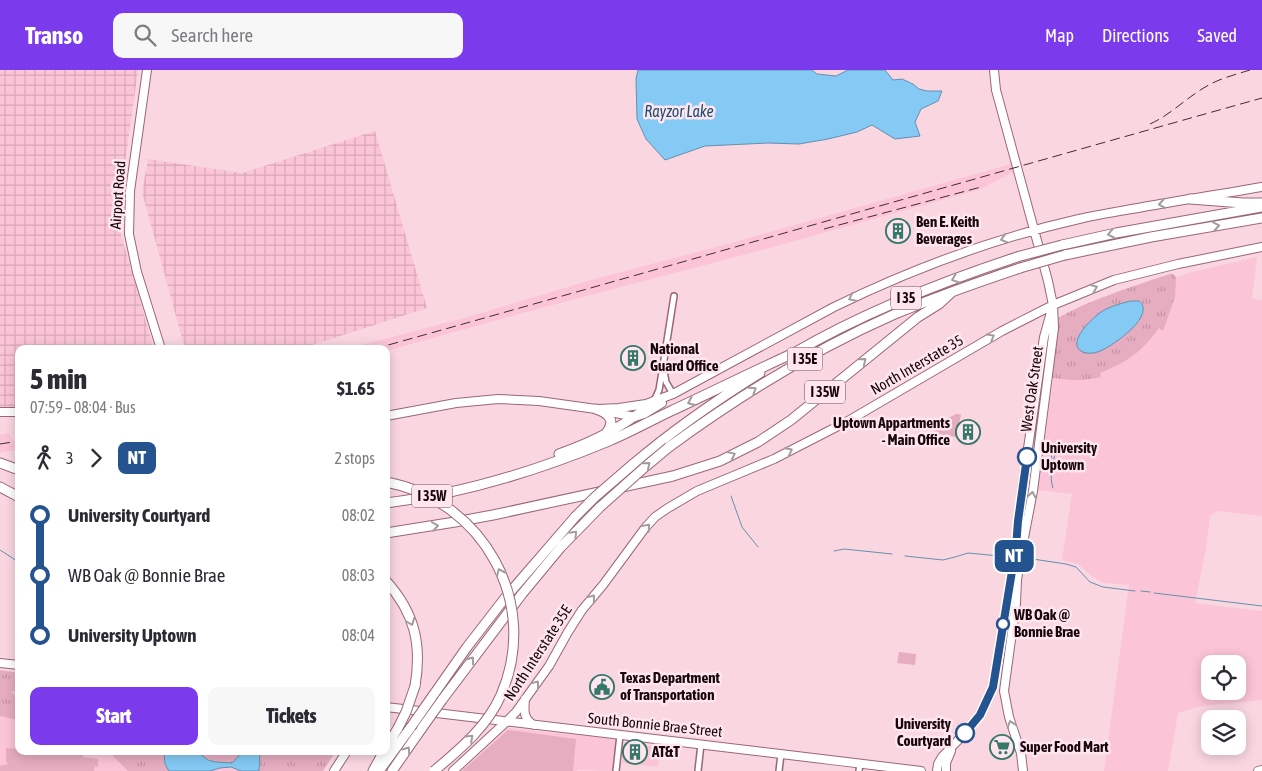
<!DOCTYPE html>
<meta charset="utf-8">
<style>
body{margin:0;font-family:"Asap Condensed",sans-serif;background:#f7f7f7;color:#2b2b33;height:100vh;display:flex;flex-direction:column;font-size:19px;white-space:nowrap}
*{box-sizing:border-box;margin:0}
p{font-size:16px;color:#7c7c81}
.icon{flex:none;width:28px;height:28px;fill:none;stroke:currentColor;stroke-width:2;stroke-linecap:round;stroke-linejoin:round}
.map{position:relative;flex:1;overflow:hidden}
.sheet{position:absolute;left:15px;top:275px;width:375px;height:410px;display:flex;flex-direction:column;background:#fff;border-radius:10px;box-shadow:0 2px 12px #0003}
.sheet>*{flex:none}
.badge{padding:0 10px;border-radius:8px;font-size:18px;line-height:32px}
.controls{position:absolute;left:1201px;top:585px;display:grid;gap:10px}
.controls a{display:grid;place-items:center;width:45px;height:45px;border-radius:10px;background:#fff;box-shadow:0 2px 12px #0003;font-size:25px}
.map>.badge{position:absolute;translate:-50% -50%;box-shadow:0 0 0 2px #fff}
.legs{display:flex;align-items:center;gap:8px;height:55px;padding:0 15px;font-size:16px}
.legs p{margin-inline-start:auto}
.overview{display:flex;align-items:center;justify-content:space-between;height:85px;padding:0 15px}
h1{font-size:28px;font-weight:800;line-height:38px}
.cta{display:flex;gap:10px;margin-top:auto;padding:10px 15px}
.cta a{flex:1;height:58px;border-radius:10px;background:#7c3aed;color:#fff;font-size:20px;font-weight:800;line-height:58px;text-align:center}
.cta a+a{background:#f7f7f7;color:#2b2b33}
ul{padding:0 15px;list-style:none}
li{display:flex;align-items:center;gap:18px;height:60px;font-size:19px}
li i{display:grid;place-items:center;width:8px;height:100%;margin:0 6px;background:currentColor}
li i::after{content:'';width:12px;height:12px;margin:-6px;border:4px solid;border-radius:50%;background:#fff}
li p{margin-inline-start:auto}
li:first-child i{background:linear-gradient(#0000 50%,currentColor 0)}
li:last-child i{background:linear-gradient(currentColor 50%,#0000 0)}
header{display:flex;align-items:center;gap:30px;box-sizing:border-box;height:70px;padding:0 25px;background:#7c3aed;color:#fff}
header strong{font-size:24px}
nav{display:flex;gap:28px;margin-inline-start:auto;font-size:18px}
.search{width:350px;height:45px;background:#f7f7f7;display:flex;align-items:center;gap:12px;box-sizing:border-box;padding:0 18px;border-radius:10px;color:#7c7c81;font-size:19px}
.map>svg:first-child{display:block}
</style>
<header>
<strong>Transo</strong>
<div class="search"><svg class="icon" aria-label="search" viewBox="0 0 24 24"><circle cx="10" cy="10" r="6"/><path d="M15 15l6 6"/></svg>Search here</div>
<nav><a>Map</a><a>Directions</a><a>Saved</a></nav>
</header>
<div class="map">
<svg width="1262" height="701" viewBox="0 0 1262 701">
<defs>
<pattern id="industrial-grid" width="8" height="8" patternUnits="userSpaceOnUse" patternTransform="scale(1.25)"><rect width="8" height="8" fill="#fbc5d7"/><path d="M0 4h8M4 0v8" fill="none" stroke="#d7a8b7"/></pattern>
<pattern id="grass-tufts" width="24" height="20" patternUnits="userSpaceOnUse" patternTransform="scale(1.25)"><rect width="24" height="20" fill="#e6acc0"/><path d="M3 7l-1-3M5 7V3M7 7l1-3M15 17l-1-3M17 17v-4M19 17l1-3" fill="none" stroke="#c592a4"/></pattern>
</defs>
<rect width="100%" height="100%" fill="#fad6e1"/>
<path fill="#fbc5d7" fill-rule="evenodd" d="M1011,94L1013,102L981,119L766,179L541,238L386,281V279H346L468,247L591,210L735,172Z
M1257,187L1252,229L1262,230V446L1217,441L1210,446L1206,479L1195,533L1262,541V630L1202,636L1178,643L1168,701H1104L1129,515L1104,513L1093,507L1078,494L1062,490L1072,424L1038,420L1061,252L1138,220L1192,202ZM1210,594H1238V621H1210Z
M9,363L17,380L0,383V365Z
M0,600L19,603V681H336L323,701H0Z
M508,658L616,669L612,701L577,700V701H461Z
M624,673L660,677L658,697L622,693Z"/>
<path fill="url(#industrial-grid)" d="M0,0H138L120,130V161L153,276L152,279H19V339L0,340Z
M375,61L427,238L300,279H185L142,122L148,89L242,103Z"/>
<path fill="url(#grass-tufts)" d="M1170,204H1173L1176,207L1175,227L1163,261L1159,258C1142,282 1127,292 1100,303L1101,307C1080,312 1068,310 1047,307L1056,249C1091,229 1131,217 1170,204Z
M0,600L19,603V622L10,621L19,628V650L0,646Z
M113,681H164L165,694L169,701H128L113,686L114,683Z
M196,681H243L232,693C218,693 206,691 196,681Z
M253,681H336L323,701H259L260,682Z"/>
<path fill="#e6acc0" d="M956,344H959L961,345L956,367L934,364V361L940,357L943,351Z
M899,582L916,584L915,595L897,593Z
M508,660L576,669L573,701H462Z
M6,678L19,679V681H83V687L98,689V697L95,696L94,701H0V696L8,694L6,691Z"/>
<path fill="#84caf4" stroke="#6490af" d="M638,0H812L817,4L836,6L848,0H885L893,10L902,9L913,14L919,19L927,21H942L938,31L921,39L915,52L920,66L895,69L872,55L857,62L828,69L799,74L768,73L705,76L665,90L646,69L637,49L636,9Z
M1130,231H1139C1157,245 1113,276 1100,281C1090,286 1072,283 1078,268C1082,258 1093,248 1101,242C1110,236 1120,234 1130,231Z
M164,681H196L208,690L216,692L232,693L243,681L260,682L259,701H241L231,697L220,698L210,701H169L165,694Z"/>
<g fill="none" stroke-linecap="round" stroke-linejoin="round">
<path stroke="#6490af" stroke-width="1" d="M1051,380L1052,393
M1053,418C1049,406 1052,394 1056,382
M731,426L742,457L758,477
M0,480L14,489L19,495
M834,481L844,479L892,484
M905,486L943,490L955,487L968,483L1010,487
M1026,488L1066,494L1076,497L1090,512L1103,517L1135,521
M1141,521L1150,522
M1154,523L1262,536"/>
<defs>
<path id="street" d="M664,301L666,312L673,324
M654,331L659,320L663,296L674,226
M616,701L620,665
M698,701L701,674
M779,701L781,684
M859,701L860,693"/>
<path id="secondary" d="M147,0L130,121L129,164L137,202L161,279
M994,0L996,20L1048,211L1053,235L1054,258L1033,421L1022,478L1017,510L1016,533L1004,621L1009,647L1021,683L1023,701
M598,339L619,338L646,334L673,324L834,237C912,199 995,168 1079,149C1100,144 1121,141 1143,137C1182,130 1222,124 1262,117
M0,342H19
M386,346L456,333L498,329L539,331L596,339L635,347L644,344L662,333
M0,593L19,595
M525,629C524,640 523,649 534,655
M386,637C565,659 743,679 921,701
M334,701L347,681
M453,701L506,652L516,642L549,596L568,562L582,540L603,515L645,458L655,447L668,438L697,421L774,389L848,351L1002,261L1053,235L1114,210L1178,194L1262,177
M937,701L938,694L942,687L965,663L980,645L993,617L1016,477L1022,420L1044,267L1051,242
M946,701V693L951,681
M1258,701L1262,700"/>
<path id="highway" d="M1190,129L1243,133H1262
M1062,175L1116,163L1262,137
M1065,185L1151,167L1262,148
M794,283C864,242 941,212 1017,187
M596,339C608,343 616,350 607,362
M669,377C740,325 815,279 895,244C936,227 978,212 1020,198
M559,384C592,372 626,356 653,332
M0,393L19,400
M632,395C672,361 715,331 760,303
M0,417L19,427
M386,433C463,424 539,400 609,371C630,362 650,351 671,341C714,321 756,300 798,281
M386,463L455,452L493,445L673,406L720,391L758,372L791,350L918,247L939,234L952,222
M386,511C415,543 422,575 415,616
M432,627L467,577L505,528L575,447
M442,630L522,524L561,477L600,437
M386,678L398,658
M373,701L384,681
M379,701L411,657
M392,701L422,658"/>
</defs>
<use href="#street" stroke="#9b6679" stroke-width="8"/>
<use href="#secondary" stroke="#9b6679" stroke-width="10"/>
<use href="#highway" stroke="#9b6679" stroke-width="11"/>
<use href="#street" stroke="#fff" stroke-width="5"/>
<use href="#secondary" stroke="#fff" stroke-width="8"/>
<use href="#highway" stroke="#fff" stroke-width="9"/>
<path stroke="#412c34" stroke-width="1" stroke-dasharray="10 5" stroke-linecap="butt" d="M1150,54C1170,45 1184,30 1202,19C1217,9 1234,5 1250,0
M824,159L981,117
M374,279C670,196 966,111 1262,28
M0,374L19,371"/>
<defs>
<path id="highway-bridge" d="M1017,187L1062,175
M1020,198L1065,185
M386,412C483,430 541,533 501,625C487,657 460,679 434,701
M600,437L645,397L669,377
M575,447L595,427L632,395
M411,657L432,627
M398,658L406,642L415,616
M422,658L442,630"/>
</defs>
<use href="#highway-bridge" stroke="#9b6679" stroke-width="11" stroke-linecap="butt"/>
<use href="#highway-bridge" stroke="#fff" stroke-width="9"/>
</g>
<defs><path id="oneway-chevron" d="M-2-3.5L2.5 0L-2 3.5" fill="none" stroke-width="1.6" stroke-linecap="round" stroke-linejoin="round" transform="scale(1.25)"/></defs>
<g stroke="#a39c9f">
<use href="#oneway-chevron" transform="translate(1162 134) rotate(170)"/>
<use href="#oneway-chevron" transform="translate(1216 156) rotate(-10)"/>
<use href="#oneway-chevron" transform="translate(1111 164) rotate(168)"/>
<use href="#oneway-chevron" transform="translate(1004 169) rotate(163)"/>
<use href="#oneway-chevron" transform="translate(955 209) rotate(159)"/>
<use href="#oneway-chevron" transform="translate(1094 218) rotate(-22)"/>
<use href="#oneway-chevron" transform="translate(852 228) rotate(154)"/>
<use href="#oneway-chevron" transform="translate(991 267) rotate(-31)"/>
<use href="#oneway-chevron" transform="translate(863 291) rotate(-39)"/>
<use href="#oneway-chevron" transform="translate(753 320) rotate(-33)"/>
<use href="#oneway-chevron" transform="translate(691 332) rotate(156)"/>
<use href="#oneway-chevron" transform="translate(789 381) rotate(-27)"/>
<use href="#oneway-chevron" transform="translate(732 385) rotate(-26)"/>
<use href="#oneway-chevron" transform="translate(647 395) rotate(-40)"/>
<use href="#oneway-chevron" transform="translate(1032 425) rotate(-81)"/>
<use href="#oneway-chevron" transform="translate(435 456) rotate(-9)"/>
<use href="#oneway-chevron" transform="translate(647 457) rotate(-49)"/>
<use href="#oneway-chevron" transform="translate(574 464) rotate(-46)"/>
<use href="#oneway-chevron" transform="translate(500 502) rotate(-114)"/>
<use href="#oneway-chevron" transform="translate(592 528) rotate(-51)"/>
<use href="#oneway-chevron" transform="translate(411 552) rotate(69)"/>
<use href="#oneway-chevron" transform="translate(471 590) rotate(-54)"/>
<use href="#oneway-chevron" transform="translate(536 614) rotate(-53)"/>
<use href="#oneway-chevron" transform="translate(1011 654) rotate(-109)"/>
<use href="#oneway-chevron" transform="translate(470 668) rotate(-43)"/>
<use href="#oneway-chevron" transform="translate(407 680) rotate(-55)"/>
</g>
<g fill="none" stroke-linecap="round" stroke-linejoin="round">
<defs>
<path id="line-1" d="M965,663L980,645L993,617L1016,477L1018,451L1027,387"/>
</defs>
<use href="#line-1" stroke="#fff" stroke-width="11"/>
<use href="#line-1" stroke="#24538f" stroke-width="8"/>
</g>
<defs>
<symbol id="building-ring" viewBox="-11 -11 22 22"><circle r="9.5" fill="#ffe6ee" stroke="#357768" stroke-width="1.5"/><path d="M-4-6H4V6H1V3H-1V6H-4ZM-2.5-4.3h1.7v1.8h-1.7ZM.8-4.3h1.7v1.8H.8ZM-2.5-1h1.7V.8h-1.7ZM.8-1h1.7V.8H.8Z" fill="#357768"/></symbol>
<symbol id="civic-ring" viewBox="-11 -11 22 22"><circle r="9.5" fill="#ffe6ee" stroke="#357768" stroke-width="1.5"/><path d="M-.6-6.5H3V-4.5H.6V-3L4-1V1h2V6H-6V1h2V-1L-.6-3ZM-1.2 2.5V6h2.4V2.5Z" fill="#357768"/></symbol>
<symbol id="supermarket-ring" viewBox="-11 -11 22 22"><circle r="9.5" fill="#ffe6ee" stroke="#357768" stroke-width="1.5"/><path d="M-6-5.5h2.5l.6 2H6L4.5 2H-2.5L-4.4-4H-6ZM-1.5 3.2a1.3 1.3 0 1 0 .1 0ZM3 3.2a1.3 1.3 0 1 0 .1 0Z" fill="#357768"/></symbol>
</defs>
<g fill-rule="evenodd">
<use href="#building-ring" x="884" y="147" width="28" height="28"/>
<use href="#building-ring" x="619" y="274" width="28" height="28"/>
<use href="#building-ring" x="954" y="348" width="28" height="28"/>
<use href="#civic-ring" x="588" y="603" width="28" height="28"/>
<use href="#supermarket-ring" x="988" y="663" width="28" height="28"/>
<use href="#building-ring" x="621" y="668" width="28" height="28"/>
</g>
<g fill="#fff" stroke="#24538f" stroke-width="2.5">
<circle cx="1027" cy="387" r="9"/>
<circle cx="1003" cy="554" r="6"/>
<circle cx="965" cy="663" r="9"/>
</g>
<g text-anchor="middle" stroke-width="5" stroke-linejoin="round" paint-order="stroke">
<g fill="#ffe6ee" stroke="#5e4a51" stroke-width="1">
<rect x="891" y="216.5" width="30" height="23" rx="4"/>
<rect x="787.5" y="277.5" width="35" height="23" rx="4"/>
<rect x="805" y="310.5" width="40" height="23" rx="4"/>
<rect x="412" y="414.5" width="40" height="23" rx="4"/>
</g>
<g font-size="14" font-weight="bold" fill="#19070e">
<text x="906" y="233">I 35</text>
<text x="805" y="294">I 35E</text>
<text x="825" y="327">I 35W</text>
<text x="432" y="431">I 35W</text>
</g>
<g font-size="15" fill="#19070e" stroke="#ffe6ee">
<text transform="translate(118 125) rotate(-86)" y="5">Airport Road</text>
<text transform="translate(917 295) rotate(-30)" y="5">North Interstate 35</text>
<text transform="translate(1032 319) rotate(-82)" y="5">West Oak Street</text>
<text transform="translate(538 583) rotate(-57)" y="5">North Interstate 35E</text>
<text transform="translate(655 655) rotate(6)" y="5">South Bonnie Brae Street</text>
</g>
<g font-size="15" font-weight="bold" fill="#19070e" stroke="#ffe6ee" text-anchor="start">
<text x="916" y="157">Ben E. Keith<tspan x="916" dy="17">Beverages</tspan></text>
<text x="650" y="284">National<tspan x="650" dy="17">Guard Office</tspan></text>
<text x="950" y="358" text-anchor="end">Uptown Appartments<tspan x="950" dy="17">- Main Office</tspan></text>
<text x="620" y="613">Texas Department<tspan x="620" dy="17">of Transportation</tspan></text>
<text x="1020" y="682">Super Food Mart</text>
<text x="652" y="687">AT&amp;T</text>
</g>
<g font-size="15" font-weight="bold" fill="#19070e" stroke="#ffe6ee" text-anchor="start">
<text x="1041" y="383">University<tspan x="1041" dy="17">Uptown</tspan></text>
<text x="1014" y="550">WB Oak @<tspan x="1014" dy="17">Bonnie Brae</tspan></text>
<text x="951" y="659" text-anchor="end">University<tspan x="951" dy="17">Courtyard</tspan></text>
</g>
<g font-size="16" font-style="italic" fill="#1b506d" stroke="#ffe6ee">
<text x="679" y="47">Rayzor Lake</text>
</g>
</g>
</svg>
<div class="controls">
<a><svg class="icon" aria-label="locate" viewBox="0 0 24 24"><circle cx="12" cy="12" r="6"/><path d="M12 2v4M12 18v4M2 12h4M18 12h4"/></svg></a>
<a><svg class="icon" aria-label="layers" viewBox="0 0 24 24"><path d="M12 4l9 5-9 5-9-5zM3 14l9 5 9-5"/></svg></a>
</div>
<b class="badge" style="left:1014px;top:486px;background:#24538f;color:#fff">NT</b>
<section class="sheet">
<div class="overview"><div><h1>5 min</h1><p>07:59 – 08:04 · Bus</p></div><b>$1.65</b></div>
<div class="legs"><svg class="icon" aria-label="walk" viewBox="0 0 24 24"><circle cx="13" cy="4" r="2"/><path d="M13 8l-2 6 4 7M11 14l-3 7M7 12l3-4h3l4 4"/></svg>3<svg class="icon" aria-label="forward" viewBox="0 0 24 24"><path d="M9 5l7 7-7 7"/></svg><b class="badge" style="background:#24538f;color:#fff">NT</b><p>2 stops</p></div>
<ul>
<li><i style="color:#24538f"></i><b>University Courtyard</b><p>08:02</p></li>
<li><i style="color:#24538f"></i><span>WB Oak @ Bonnie Brae</span><p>08:03</p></li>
<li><i style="color:#24538f"></i><b>University Uptown</b><p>08:04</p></li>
</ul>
<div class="cta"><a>Start</a><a>Tickets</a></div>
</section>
</div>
